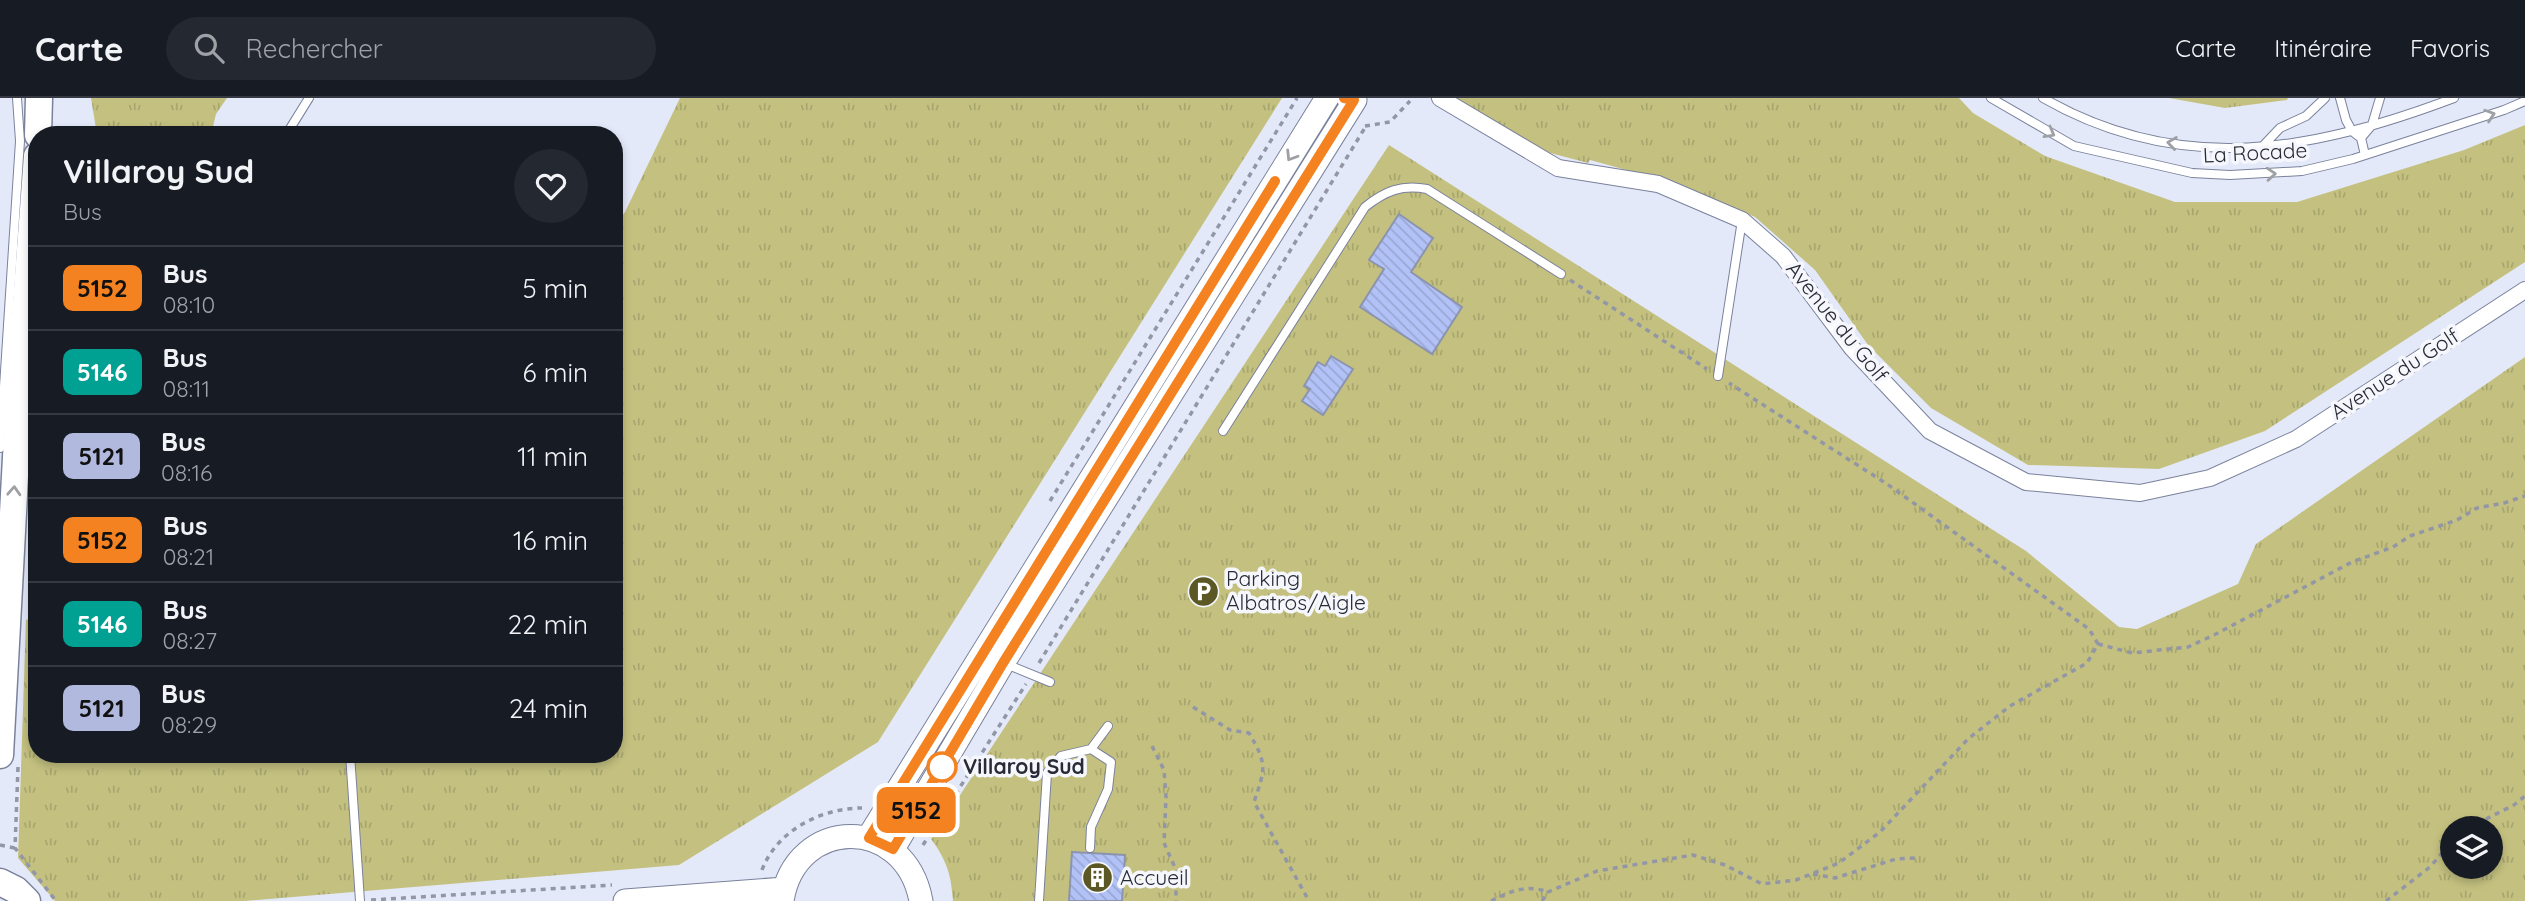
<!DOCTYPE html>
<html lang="fr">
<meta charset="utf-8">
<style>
body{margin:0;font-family:Quicksand,sans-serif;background:#242831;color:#f1f3f6;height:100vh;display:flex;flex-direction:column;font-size:26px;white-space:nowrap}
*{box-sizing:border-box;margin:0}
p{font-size:23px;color:#9ea1a6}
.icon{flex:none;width:38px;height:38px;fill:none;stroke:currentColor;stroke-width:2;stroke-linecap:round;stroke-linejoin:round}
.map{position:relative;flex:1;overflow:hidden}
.sheet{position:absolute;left:28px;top:28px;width:595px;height:637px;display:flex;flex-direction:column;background:#171b24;border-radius:28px;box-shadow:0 4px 10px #0003}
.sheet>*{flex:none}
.badge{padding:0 14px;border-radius:10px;font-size:24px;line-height:46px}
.tools{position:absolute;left:2440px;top:718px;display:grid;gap:14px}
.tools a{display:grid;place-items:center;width:63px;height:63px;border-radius:50%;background:#171b24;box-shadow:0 4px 10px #0003;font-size:35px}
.map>.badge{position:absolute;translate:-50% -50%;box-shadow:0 0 0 4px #fff}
.round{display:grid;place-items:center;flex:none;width:74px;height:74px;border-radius:37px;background:#242831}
.headline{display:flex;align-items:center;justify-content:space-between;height:119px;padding:0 35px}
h1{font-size:33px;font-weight:800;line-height:52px}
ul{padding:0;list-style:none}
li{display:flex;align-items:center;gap:21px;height:84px;padding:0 35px;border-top:2px solid #363941}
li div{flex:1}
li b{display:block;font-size:26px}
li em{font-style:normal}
li .badge{min-width:77px;font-weight:700;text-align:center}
header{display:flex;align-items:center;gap:42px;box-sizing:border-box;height:98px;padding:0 35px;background:#171b24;border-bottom:2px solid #363941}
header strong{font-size:33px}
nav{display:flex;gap:38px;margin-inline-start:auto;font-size:24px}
.search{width:490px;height:63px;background:#242831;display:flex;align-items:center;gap:18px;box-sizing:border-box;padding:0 24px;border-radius:38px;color:#9ea1a6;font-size:26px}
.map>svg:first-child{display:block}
</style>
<header>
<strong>Carte</strong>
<div class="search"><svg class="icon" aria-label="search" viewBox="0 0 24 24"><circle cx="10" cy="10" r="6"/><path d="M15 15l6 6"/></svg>Rechercher</div>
<nav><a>Carte</a><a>Itinéraire</a><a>Favoris</a></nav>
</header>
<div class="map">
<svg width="2525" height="803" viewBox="0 0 2525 803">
<defs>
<pattern id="grass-tufts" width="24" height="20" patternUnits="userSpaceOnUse" patternTransform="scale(1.75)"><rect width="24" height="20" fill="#c4c180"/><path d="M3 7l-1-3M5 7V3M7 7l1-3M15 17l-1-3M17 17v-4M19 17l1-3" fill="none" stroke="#a8a66f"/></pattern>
<pattern id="building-back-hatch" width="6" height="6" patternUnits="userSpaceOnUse" patternTransform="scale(1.75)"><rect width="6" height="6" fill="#b2c2f7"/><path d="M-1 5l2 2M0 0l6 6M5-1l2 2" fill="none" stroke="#99a7d4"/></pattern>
</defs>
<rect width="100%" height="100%" fill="#e4e9fa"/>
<path fill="url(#grass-tufts)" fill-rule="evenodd" d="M91,0H227L216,16L211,37H97Z
M680,0H1282L878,644L679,767L245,803H55L18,760L26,522L37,518V656H614V129L625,114Z
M1453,0H1959L1973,15L2045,58L2175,104H2297L2464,52L2525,27V164L2265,333L2159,371L2028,367L1931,310L1868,247L1815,172L1755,119L1681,87L1590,62L1588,65L1539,52Z
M2169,0H2288L2287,2L2225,10Z
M1389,47L2026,453L2119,529L2137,531L2238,486L2256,446L2525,259V803H953C951,776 947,763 931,741ZM2452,730H2490V768H2452Z"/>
<path fill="url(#building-back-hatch)" stroke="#8c94ad" stroke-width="2" d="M1399,116L1433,140L1411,174L1462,209L1432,256L1360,209L1384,171L1369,162Z
M1331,258L1353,271L1323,317L1302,303L1310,291L1304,288L1318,264L1325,268Z
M1072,754L1125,757L1122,803H1069Z"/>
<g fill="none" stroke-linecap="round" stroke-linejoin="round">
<defs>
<path id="lane" d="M1991,0L2074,48L2192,75L2230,77L2302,73L2353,61L2504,12L2525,3
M2043,0C2181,79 2313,53 2454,0
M2340,0L2346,22L2352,33L2361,40L2365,57
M286,37L309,0
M2361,40L2372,27L2380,0
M2261,50L2280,30L2306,18L2325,0
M1718,278L1742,122
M1223,333L1365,109C1385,93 1402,86 1427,91L1561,176
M0,350L20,43L17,0
M1006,566L1050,584
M1091,651L1108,628
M350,656L360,803
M1039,803L1047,675L1061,658L1091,651L1111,664L1108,691L1091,729L1090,750"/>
<path id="street" d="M1440,0L1558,70L1658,86L1742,122L1783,158L1852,250L1930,333L2026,384L2140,395L2210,380L2296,341L2525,192"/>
<path id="secondary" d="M868,740L1327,0
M893,751L1003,565L1355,2
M625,803L784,791
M782,803C795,718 905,716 921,803"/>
<path id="primary" d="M38,37L39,0
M0,657L20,285L37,58
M0,784L16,792L27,803"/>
</defs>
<use href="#lane" stroke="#7a829b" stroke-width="10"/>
<use href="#street" stroke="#7a829b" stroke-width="18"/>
<use href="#secondary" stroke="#7a829b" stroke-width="25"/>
<use href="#primary" stroke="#7a829b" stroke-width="29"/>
<path stroke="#9296a5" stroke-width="3.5" stroke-dasharray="5 5" stroke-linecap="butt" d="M1365,28L1390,24L1410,3
M1570,182L1707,271
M1050,403L1297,0
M2098,546L2132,555L2188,549L2214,537L2352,464L2393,449L2410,438L2457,422L2477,410L2504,405L2525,398
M1039,565L1366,28
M1193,609L1230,632L1249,635C1268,667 1265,671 1254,704L1309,803
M1152,648L1164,672L1166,699L1164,745L1176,772V803
M18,669L15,750L56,803
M2468,730L2514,707L2525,698
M0,747L15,750
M923,747L1026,586
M762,772C777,732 822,710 862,710
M1813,776L1835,780L1896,761L1916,760
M371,802L612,787
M1491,803C1511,793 1526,786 1548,794
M1542,803L1548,794L1597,773L1693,757L1725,767L1762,786L1796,782L1839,765L1880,734L1968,641L2010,608L2087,565L2098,546L2089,531L1887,386L1729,285
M2386,803L2430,769L2452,744"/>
<use href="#lane" stroke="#fff" stroke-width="8"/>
<use href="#street" stroke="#fff" stroke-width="16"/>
<use href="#secondary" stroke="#fff" stroke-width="23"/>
<use href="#primary" stroke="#fff" stroke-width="26"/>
</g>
<defs><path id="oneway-chevron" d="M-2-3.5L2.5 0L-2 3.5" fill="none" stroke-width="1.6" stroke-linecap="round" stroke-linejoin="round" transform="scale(1.75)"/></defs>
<g stroke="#9ea0a5">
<use href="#oneway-chevron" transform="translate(2490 17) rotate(-18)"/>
<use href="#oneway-chevron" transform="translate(2050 35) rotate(29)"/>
<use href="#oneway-chevron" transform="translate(2172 45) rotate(-172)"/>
<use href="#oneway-chevron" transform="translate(1291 58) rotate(122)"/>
<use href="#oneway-chevron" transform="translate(2271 76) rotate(-4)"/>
<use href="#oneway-chevron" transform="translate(14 393) rotate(-87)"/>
</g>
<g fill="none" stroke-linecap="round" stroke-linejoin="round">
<defs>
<path id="line" d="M1275,83L869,740L893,751L1003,565L1354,2L1344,0"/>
</defs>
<use href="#line" stroke="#fff" stroke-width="16"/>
<use href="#line" stroke="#f58220" stroke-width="10"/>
</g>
<defs>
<symbol id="parking-disc" viewBox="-11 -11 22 22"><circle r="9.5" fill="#5b5825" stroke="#f5f7fc"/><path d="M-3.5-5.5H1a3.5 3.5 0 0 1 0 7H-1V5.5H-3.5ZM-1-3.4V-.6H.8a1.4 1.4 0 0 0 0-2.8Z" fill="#fff"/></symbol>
<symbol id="building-disc" viewBox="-11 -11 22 22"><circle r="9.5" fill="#5b5825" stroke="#f5f7fc"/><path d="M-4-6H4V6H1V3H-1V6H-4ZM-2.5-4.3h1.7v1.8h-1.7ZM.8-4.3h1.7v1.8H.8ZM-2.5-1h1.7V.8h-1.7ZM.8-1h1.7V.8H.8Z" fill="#fff"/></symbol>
</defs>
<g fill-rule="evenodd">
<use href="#parking-disc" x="1186" y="476" width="35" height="35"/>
<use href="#building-disc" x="1080" y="762" width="35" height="35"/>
</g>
<circle fill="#fff" stroke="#f58220" stroke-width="3.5" cx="942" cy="669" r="14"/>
<g text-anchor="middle" stroke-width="7" stroke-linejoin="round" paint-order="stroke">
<g font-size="21" fill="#282b36" stroke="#f5f7fc">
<text transform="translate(2255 55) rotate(-3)" y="7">La Rocade</text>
<text transform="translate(1837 224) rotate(51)" y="7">Avenue du Golf</text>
<text transform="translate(2395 276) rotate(-33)" y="7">Avenue du Golf</text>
</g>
<g font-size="21" fill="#282b36" stroke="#f5f7fc" text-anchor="start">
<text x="1226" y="488">Parking<tspan x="1226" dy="24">Albatros/Aigle</tspan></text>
<text x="1120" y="787">Accueil</text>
</g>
<g font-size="21" font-weight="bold" fill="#282b36" stroke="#f5f7fc" text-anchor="start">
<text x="963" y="676">Villaroy Sud</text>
</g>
</g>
</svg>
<div class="tools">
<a><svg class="icon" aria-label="layers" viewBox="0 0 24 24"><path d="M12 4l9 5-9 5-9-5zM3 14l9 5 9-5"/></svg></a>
</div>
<b class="badge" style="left:916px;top:712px;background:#f58220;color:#111">5152</b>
<section class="sheet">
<div class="headline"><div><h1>Villaroy Sud</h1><p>Bus</p></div><a class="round"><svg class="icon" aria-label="heart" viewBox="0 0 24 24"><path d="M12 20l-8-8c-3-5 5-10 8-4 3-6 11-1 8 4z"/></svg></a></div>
<ul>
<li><span class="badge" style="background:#f58220;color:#111">5152</span><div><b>Bus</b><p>08:10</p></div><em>5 min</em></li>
<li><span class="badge" style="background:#00a092;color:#fff">5146</span><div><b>Bus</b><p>08:11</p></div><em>6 min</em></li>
<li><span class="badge" style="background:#b1b9df;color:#111">5121</span><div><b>Bus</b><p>08:16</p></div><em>11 min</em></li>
<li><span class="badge" style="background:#f58220;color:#111">5152</span><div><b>Bus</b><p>08:21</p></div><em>16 min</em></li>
<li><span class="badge" style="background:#00a092;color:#fff">5146</span><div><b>Bus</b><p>08:27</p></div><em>22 min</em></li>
<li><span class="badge" style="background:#b1b9df;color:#111">5121</span><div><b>Bus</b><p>08:29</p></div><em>24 min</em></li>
</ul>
</section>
</div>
